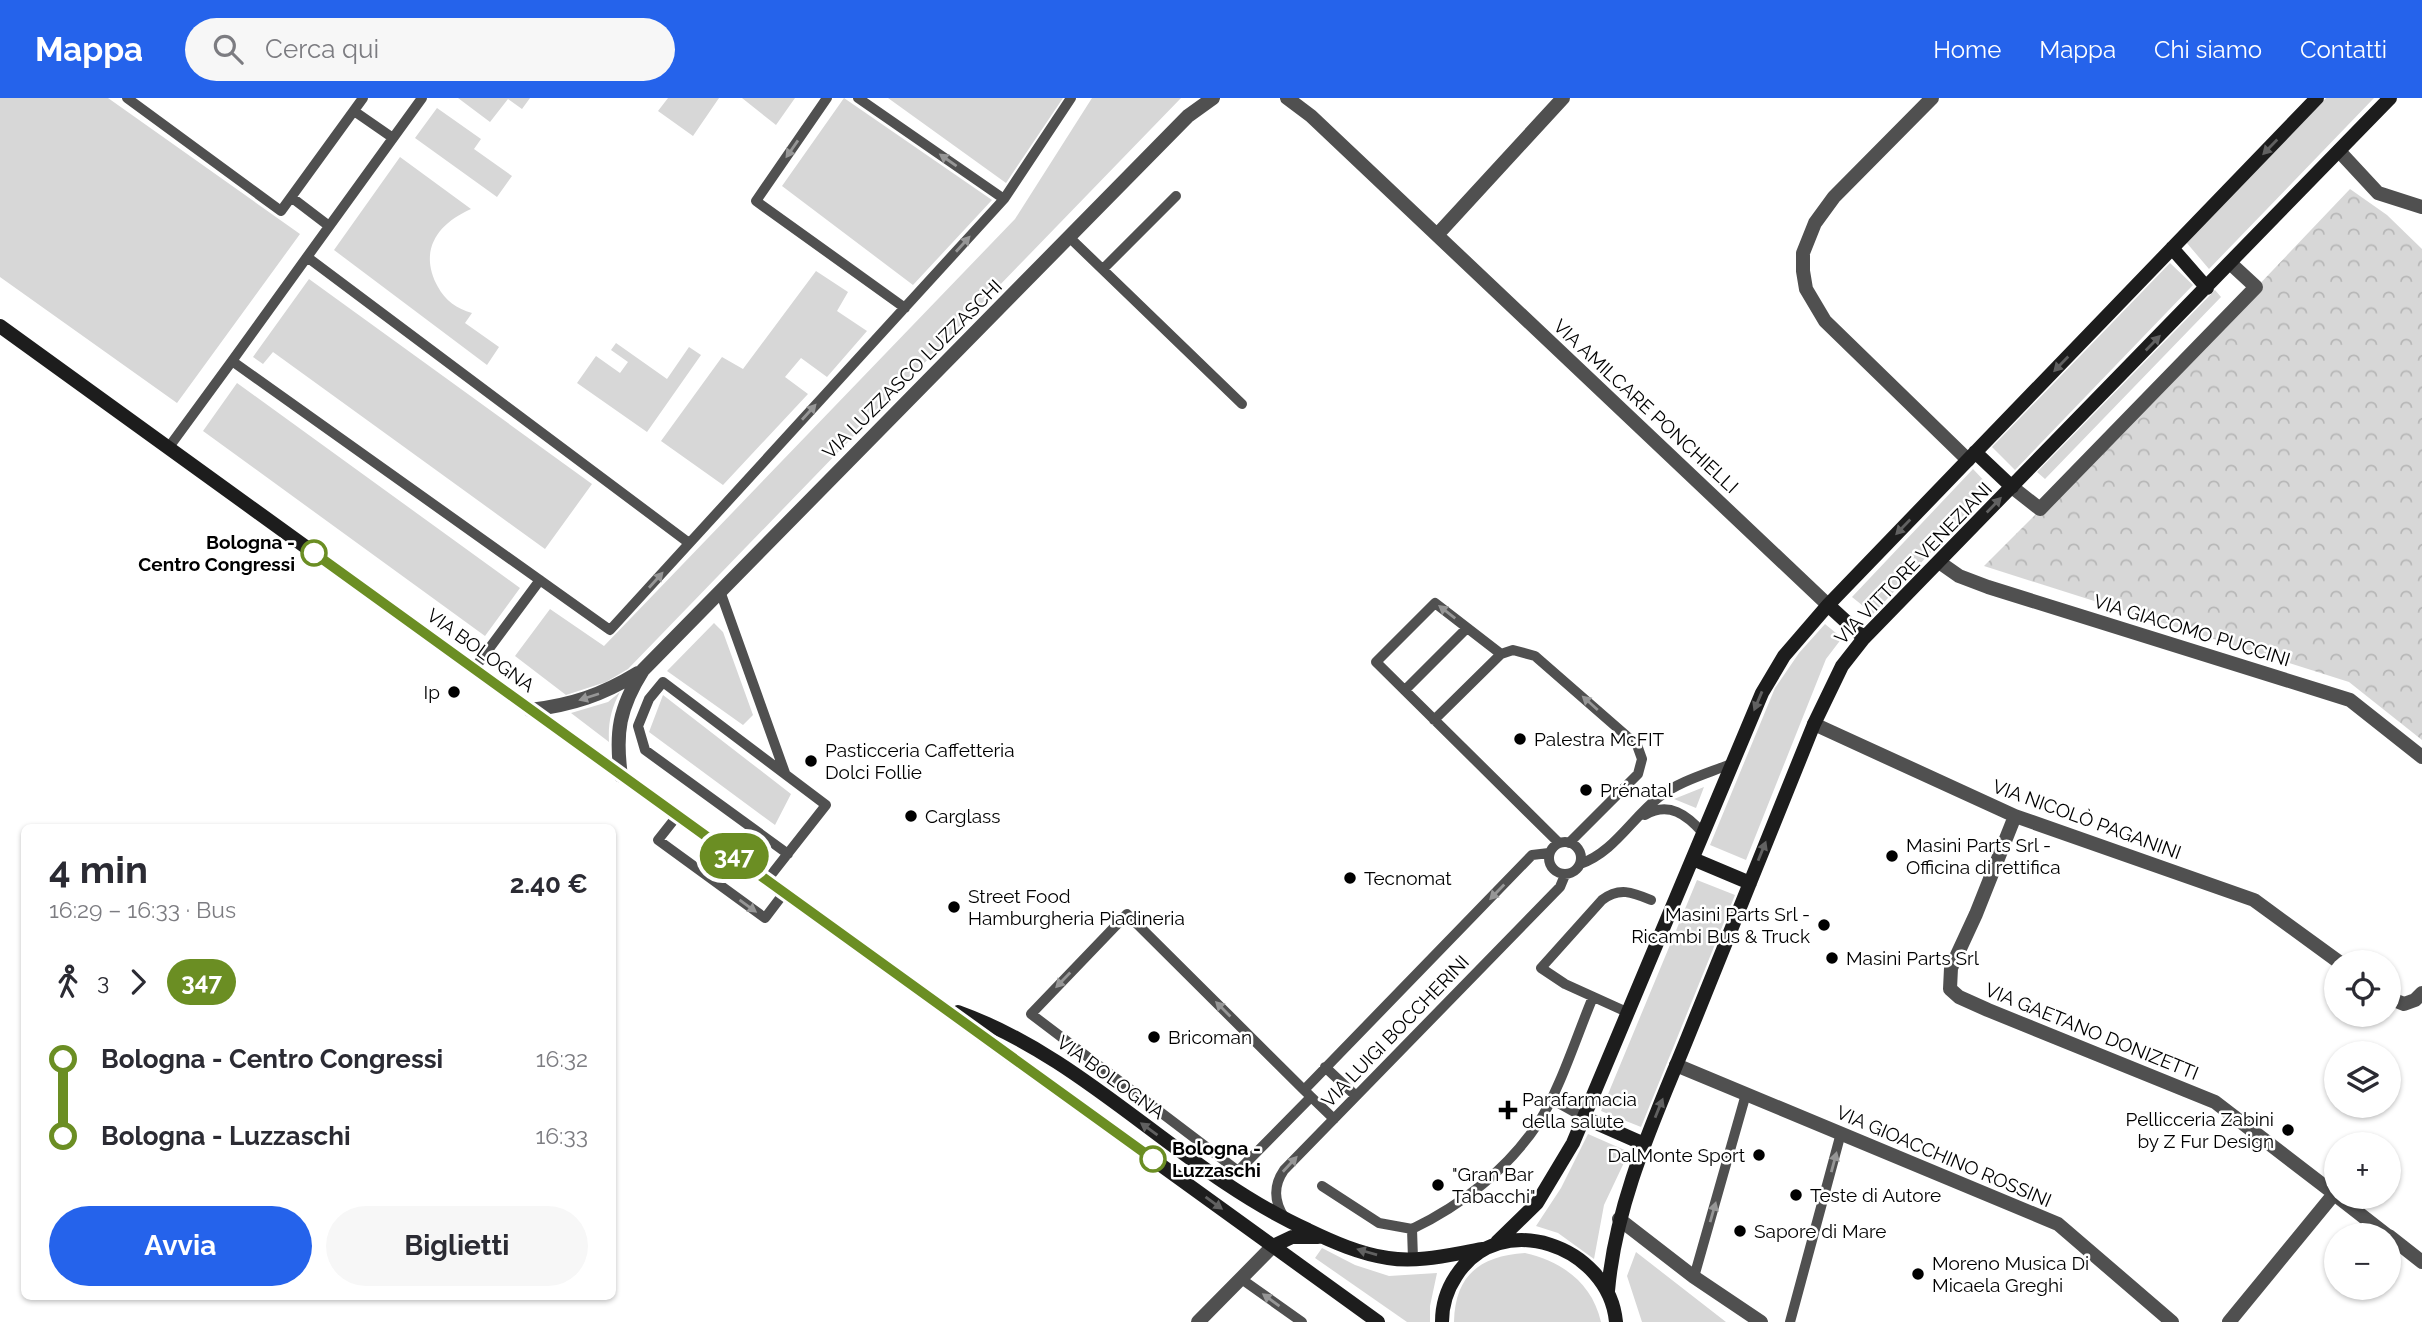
<!DOCTYPE html>
<html lang="it">
<meta charset="utf-8">
<style>
body{margin:0;font-family:Raleway,sans-serif;background:#f7f7f7;color:#2b2b33;height:100vh;display:flex;flex-direction:column;font-size:26px;white-space:nowrap}
*{box-sizing:border-box;margin:0}
p{font-size:23px;color:#7c7c81}
.icon{flex:none;width:38px;height:38px;fill:none;stroke:currentColor;stroke-width:2;stroke-linecap:round;stroke-linejoin:round}
.map{position:relative;flex:1;overflow:hidden}
.side{position:absolute;left:21px;top:726px;width:595px;height:476px;display:flex;flex-direction:column;background:#fff;border-radius:10px;box-shadow:0 2px 5px #0004}
.side>*{flex:none}
.badge{padding:0 14px;border-radius:23px;font-size:24px;line-height:46px}
.fabs{position:absolute;left:2324px;top:852px;display:grid;gap:14px}
.fabs a{display:grid;place-items:center;width:77px;height:77px;border-radius:50%;background:#fff;box-shadow:0 2px 5px #0004;font-size:35px}
.map>.badge{position:absolute;translate:-50% -50%;box-shadow:0 0 0 4px #fff}
.legs{display:flex;align-items:center;gap:10px;height:77px;padding:0 28px;font-size:23px}
.legs p{margin-inline-start:auto}
.headline{display:flex;align-items:center;justify-content:space-between;height:119px;padding:0 28px}
h1{font-size:38px;font-weight:700;line-height:52px}
.primary-button{display:flex;gap:14px;margin-top:auto;padding:14px 28px}
.primary-button a{flex:1;height:80px;border-radius:42px;background:#2563eb;color:#fff;font-size:28px;font-weight:700;line-height:80px;text-align:center}
.primary-button a+a{background:#f7f7f7;color:#2b2b33}
ul{padding:0 28px;list-style:none}
li{display:flex;align-items:center;gap:24px;height:77px;font-size:26px}
li i{display:grid;place-items:center;width:10px;height:100%;margin:0 9px;background:currentColor}
li i::after{content:'';width:18px;height:18px;margin:-9px;border:5px solid;border-radius:50%;background:#fff}
li p{margin-inline-start:auto}
li:first-child i{background:linear-gradient(#0000 50%,currentColor 0)}
li:last-child i{background:linear-gradient(currentColor 50%,#0000 0)}
header{display:flex;align-items:center;gap:42px;box-sizing:border-box;height:98px;padding:0 35px;background:#2563eb;color:#fff}
header strong{font-size:33px}
nav{display:flex;gap:38px;margin-inline-start:auto;font-size:24px}
.search{width:490px;height:63px;background:#f7f7f7;display:flex;align-items:center;gap:18px;box-sizing:border-box;padding:0 24px;border-radius:38px;color:#7c7c81;font-size:26px}
.map>svg:first-child{display:block}
</style>
<header>
<strong>Mappa</strong>
<div class="search"><svg class="icon" aria-label="search" viewBox="0 0 24 24"><circle cx="10" cy="10" r="6"/><path d="M15 15l6 6"/></svg>Cerca qui</div>
<nav><a>Home</a><a>Mappa</a><a>Chi siamo</a><a>Contatti</a></nav>
</header>
<div class="map">
<svg width="2422" height="1224" viewBox="0 0 2422 1224">
<defs>
<pattern id="park-crowns" width="20" height="18" patternUnits="userSpaceOnUse" patternTransform="scale(1.75)"><rect width="20" height="18" fill="#d7d7d7"/><path d="M2 6a3 3 0 1 1 6 0M12 15a3 3 0 1 1 6 0" fill="none" stroke="#b7b7b7"/></pattern>
</defs>
<rect width="100%" height="100%" fill="#fff"/>
<path fill="#d7d7d7" d="M0,0H108L300,136L177,305L0,179Z
M458,0H530L522,11L508,1L490,24Z
M668,0H719L693,38L658,13Z
M742,0H795L776,27Z
M844,0L992,102L913,187L782,88Z
M888,0H1063L1006,85Z
M1092,0H1181L628,571L606,584L566,597L515,558L550,511L604,548L1015,121Z
M2326,0H2374L2209,171L2186,144Z
M437,10L481,41L474,51L512,78L497,99L415,40Z
M400,59L471,111C437,126 418,153 438,189C445,202 457,211 472,215L465,225L499,249L487,267L334,152Z
M2170,165L2193,187L2015,372L1992,349Z
M816,173L848,194L837,213L867,233L827,279L801,260L785,279L808,296L723,387L661,343L722,259L743,271Z
M309,181L592,386L545,451L273,254L263,266L253,259Z
M2215,192L2221,199L2045,381L2037,374Z
M616,245L667,281L689,249L701,257L647,334L577,285L596,258L620,275L628,264L611,252Z
M237,285L520,490L485,538L203,333Z
M1973,371L1991,390L1873,516L1852,499Z
M714,525L723,534L753,617L743,627L667,573Z
M1825,526L1842,540L1826,561L1746,762L1710,747L1775,590L1799,555Z
M620,594C611,611 608,625 609,644L571,615L608,604Z
M663,597L791,696L775,727L649,634Z
M1704,689L1696,710L1674,701Z
M1697,782L1735,797L1641,1029L1601,1013Z
M1588,1036L1629,1054L1604,1107L1594,1161L1558,1135L1536,1128L1561,1090Z
M1322,1150L1355,1167L1389,1178L1437,1175L1430,1208V1224H1407L1315,1160Z
M1636,1154L1726,1224H1642L1627,1178Z
M1525,1155C1563,1164 1592,1185 1601,1224H1454C1455,1177 1480,1158 1525,1155Z"/>
<path fill="url(#park-crowns)" d="M2350,91L2387,117L2422,151V642L2349,584L1984,468L2132,320Z"/>
<g fill="none" stroke-linecap="round" stroke-linejoin="round">
<path stroke="#505050" stroke-width="10" d="M127,0L281,113L363,0
M827,0L756,103L905,210
M858,0L1004,101
M354,13L393,40
M291,99L329,128
M1069,139L1242,306
M307,159L422,0
M1104,170L1176,98
M169,349L232,263
M689,445L307,159L232,263L610,532L1004,101L1071,0
M720,493L785,675
M1501,556L1435,505L1376,564L1559,745
M474,571L540,482
M1405,592L1467,530
M1434,622L1501,556L1513,552L1535,558L1637,647L1642,661L1638,676L1569,745
M1645,717C1669,703 1687,717 1703,735
M677,718L658,742L765,820L784,795
M1549 760a16 16 0 1 1 32 0a16 16 0 1 1-32 0Z
M1580,766C1614,754 1631,721 1659,699C1679,683 1709,675 1733,665
M767,782L826,707L663,584L649,601L638,628L645,652L788,756
M1629,915L1565,886L1541,870L1602,802C1619,789 1632,794 1651,802
M1325,969L1356,998
M1304,992L1532,757L1549,755
M1311,999L1238,1073L1031,916L1127,816L1304,992L1334,1021
M1551,1001L1585,1020
M1322,1088L1379,1125L1412,1131
M1284,1119C1274,1103 1273,1088 1284,1072L1560,789L1565,777
M1413,1161L1412,1131C1462,1107 1508,1071 1539,1024C1560,991 1577,937 1593,899
M1694,1179L1746,996
M1240,1180L1302,1224
M1790,1224L1841,1035"/>
<path stroke="#505050" stroke-width="14" d="M1287,0L1311,18L1828,507
M1932,0L1834,99L1815,125L1803,155V173L1806,191L1825,223L1968,362
M2339,53L2378,95L2422,109
M1437,137L1563,0
M2012,389L2040,411L2256,189L2230,165
M1939,464L1959,478L1988,489L2350,602L2422,659
M530,612C572,607 602,597 638,575
M1814,626L2015,718L2254,802L2339,864
M621,678C615,635 619,610 643,572L1188,18L1213,0
M2015,718L1976,816L1951,870L1950,891L1959,899L1988,912L2215,1004L2336,1097
M2389,900L2404,906L2415,902L2422,895
M1676,967L2058,1126L2172,1224
M2338,1099L2388,1138
M1619,1121L1694,1179L1761,1224
M2389,1138L2422,1164
M1198,1224L1273,1148
M2229,1224L2334,1096"/>
<path stroke="#1d1d1d" stroke-width="14" d="M2172,150L2207,190
M0,228L1378,1224
M1975,354L2012,389
M1828,507L1864,540
M1693,761L1750,785
M958,914C1089,961 1182,1075 1308,1132C1333,1144 1360,1156 1388,1160C1419,1165 1452,1156 1483,1151
M1585,1020L1644,1046
M1497,1144L1537,1105L1573,1045L1762,595L1784,558L1828,507L2317,0
M1273,1148L1292,1139H1318
M1608,1193C1616,1100 1657,1016 1691,931C1732,829 1773,728 1814,626L1842,568L1864,540L2390,0
M1442,1224C1442,1207 1446,1193 1456,1178C1500,1109 1609,1148 1616,1224"/>
</g>
<defs><path id="oneway-solid" d="M-6-.8H1V-3.2L6.5 0L1 3.2V.8H-6Z" transform="scale(1.75)"/></defs>
<g fill="#616161">
<use href="#oneway-solid" transform="translate(2270 49) rotate(134)"/>
<use href="#oneway-solid" transform="translate(2153 245) rotate(-46)"/>
<use href="#oneway-solid" transform="translate(2061 266) rotate(134)"/>
<use href="#oneway-solid" transform="translate(1994 407) rotate(-46)"/>
<use href="#oneway-solid" transform="translate(1903 429) rotate(134)"/>
<use href="#oneway-solid" transform="translate(1758 603) rotate(113)"/>
<use href="#oneway-solid" transform="translate(1762 753) rotate(-68)"/>
<use href="#oneway-solid" transform="translate(1659 1010) rotate(-68)"/>
<use href="#oneway-solid" transform="translate(1149 1031) rotate(-144)"/>
<use href="#oneway-solid" transform="translate(1214 1105) rotate(36)"/>
<use href="#oneway-solid" transform="translate(1367 1154) rotate(-164)"/>
</g>
<g fill="#969696">
<use href="#oneway-solid" transform="translate(792 51) rotate(125)"/>
<use href="#oneway-solid" transform="translate(948 62) rotate(-145)"/>
<use href="#oneway-solid" transform="translate(963 146) rotate(-48)"/>
<use href="#oneway-solid" transform="translate(809 314) rotate(-48)"/>
<use href="#oneway-solid" transform="translate(656 482) rotate(-48)"/>
<use href="#oneway-solid" transform="translate(1447 514) rotate(-142)"/>
<use href="#oneway-solid" transform="translate(589 599) rotate(162)"/>
<use href="#oneway-solid" transform="translate(1590 605) rotate(-138)"/>
<use href="#oneway-solid" transform="translate(1497 794) rotate(134)"/>
<use href="#oneway-solid" transform="translate(748 808) rotate(36)"/>
<use href="#oneway-solid" transform="translate(1063 882) rotate(134)"/>
<use href="#oneway-solid" transform="translate(1223 911) rotate(-135)"/>
<use href="#oneway-solid" transform="translate(1834 1064) rotate(-75)"/>
<use href="#oneway-solid" transform="translate(1290 1066) rotate(-47)"/>
<use href="#oneway-solid" transform="translate(1713 1114) rotate(-74)"/>
<use href="#oneway-solid" transform="translate(1271 1202) rotate(-144)"/>
</g>
<g fill="none" stroke-linecap="round" stroke-linejoin="round">
<defs>
<path id="line-1" d="M314,455L1153,1061"/>
</defs>
<use href="#line-1" stroke="#fff" stroke-width="16"/>
<use href="#line-1" stroke="#6b8e23" stroke-width="10"/>
</g>
<g fill="#fff" stroke="#6b8e23" stroke-width="3.5">
<circle cx="314" cy="455" r="12"/>
<circle cx="1153" cy="1061" r="12"/>
</g>
<g fill="#000" stroke="#fff" stroke-width="2.5">
<circle cx="454" cy="594" r="7"/>
<circle cx="1520" cy="641" r="7"/>
<circle cx="811" cy="663" r="7"/>
<circle cx="1586" cy="692" r="7"/>
<circle cx="911" cy="718" r="7"/>
<circle cx="1892" cy="758" r="7"/>
<circle cx="1350" cy="780" r="7"/>
<circle cx="954" cy="809" r="7"/>
<circle cx="1824" cy="827" r="7"/>
<circle cx="1832" cy="860" r="7"/>
<circle cx="1154" cy="939" r="7"/>
<path d="M1504.5 1001.5h7v7h7v7h-7v7h-7v-7h-7v-7h7z"/>
<circle cx="2288" cy="1032" r="7"/>
<circle cx="1759" cy="1057" r="7"/>
<circle cx="1438" cy="1087" r="7"/>
<circle cx="1796" cy="1097" r="7"/>
<circle cx="1740" cy="1133" r="7"/>
<circle cx="1918" cy="1176" r="7"/>
</g>
<g text-anchor="middle" stroke-width="5" stroke-linejoin="round" paint-order="stroke">
<g font-size="19" fill="#000" stroke="#fff">
<text transform="translate(912 271) rotate(-45)" y="7">VIA LUZZASCO LUZZASCHI</text>
<text transform="translate(1646 308) rotate(43)" y="7">VIA AMILCARE PONCHIELLI</text>
<text transform="translate(1913 465) rotate(-46)" y="7">VIA VITTORE VENEZIANI</text>
<text transform="translate(2192 532) rotate(17)" y="7">VIA GIACOMO PUCCINI</text>
<text transform="translate(481 552) rotate(36)" y="7">VIA BOLOGNA</text>
<text transform="translate(2087 721) rotate(20)" y="7">VIA NICOLÒ PAGANINI</text>
<text transform="translate(1395 933) rotate(-46)" y="7">VIA LUIGI BOCCHERINI</text>
<text transform="translate(2092 933) rotate(22)" y="7">VIA GAETANO DONIZETTI</text>
<text transform="translate(1111 979) rotate(36)" y="7">VIA BOLOGNA</text>
<text transform="translate(1944 1058) rotate(23)" y="7">VIA GIOACCHINO ROSSINI</text>
</g>
<g font-size="19" font-weight="bold" fill="#000" stroke="#fff" text-anchor="end">
<text x="295" y="451">Bologna -<tspan x="295" dy="22">Centro Congressi</tspan></text>
<text x="1172" y="1057" text-anchor="start">Bologna -<tspan x="1172" dy="22">Luzzaschi</tspan></text>
</g>
<g font-size="19" fill="#000" stroke="#fff" text-anchor="start">
<text x="440" y="601" text-anchor="end">Ip</text>
<text x="1534" y="648">Palestra McFIT</text>
<text x="825" y="659">Pasticceria Caffetteria<tspan x="825" dy="22">Dolci Follie</tspan></text>
<text x="1600" y="699">Prénatal</text>
<text x="925" y="725">Carglass</text>
<text x="1906" y="754">Masini Parts Srl -<tspan x="1906" dy="22">Officina di rettifica</tspan></text>
<text x="1364" y="787">Tecnomat</text>
<text x="968" y="805">Street Food<tspan x="968" dy="22">Hamburgheria Piadineria</tspan></text>
<text x="1810" y="823" text-anchor="end">Masini Parts Srl -<tspan x="1810" dy="22">Ricambi Bus &amp; Truck</tspan></text>
<text x="1846" y="867">Masini Parts Srl</text>
<text x="1168" y="946">Bricoman</text>
<text x="1522" y="1008">Parafarmacia<tspan x="1522" dy="22">della salute</tspan></text>
<text x="2274" y="1028" text-anchor="end">Pellicceria Zabini<tspan x="2274" dy="22">by Z Fur Design</tspan></text>
<text x="1745" y="1064" text-anchor="end">DalMonte Sport</text>
<text x="1452" y="1083">"Gran Bar<tspan x="1452" dy="22">Tabacchi"</tspan></text>
<text x="1810" y="1104">Teste di Autore</text>
<text x="1754" y="1140">Sapore di Mare</text>
<text x="1932" y="1172">Moreno Musica Di<tspan x="1932" dy="22">Micaela Greghi</tspan></text>
</g>
</g>
</svg>
<div class="fabs">
<a><svg class="icon" aria-label="locate" viewBox="0 0 24 24"><circle cx="12" cy="12" r="6"/><path d="M12 2v4M12 18v4M2 12h4M18 12h4"/></svg></a>
<a><svg class="icon" aria-label="layers" viewBox="0 0 24 24"><path d="M12 4l9 5-9 5-9-5zM3 14l9 5 9-5"/></svg></a>
<a>+</a>
<a>−</a>
</div>
<b class="badge" style="left:734px;top:758px;background:#6b8e23;color:#fff">347</b>
<section class="side">
<div class="headline"><div><h1>4 min</h1><p>16:29 – 16:33 · Bus</p></div><b>2.40 €</b></div>
<div class="legs"><svg class="icon" aria-label="walk" viewBox="0 0 24 24"><circle cx="13" cy="4" r="2"/><path d="M13 8l-2 6 4 7M11 14l-3 7M7 12l3-4h3l4 4"/></svg>3<svg class="icon" aria-label="forward" viewBox="0 0 24 24"><path d="M9 5l7 7-7 7"/></svg><b class="badge" style="background:#6b8e23;color:#fff">347</b></div>
<ul>
<li><i style="color:#6b8e23"></i><b>Bologna - Centro Congressi</b><p>16:32</p></li>
<li><i style="color:#6b8e23"></i><b>Bologna - Luzzaschi</b><p>16:33</p></li>
</ul>
<div class="primary-button"><a>Avvia</a><a>Biglietti</a></div>
</section>
</div>
